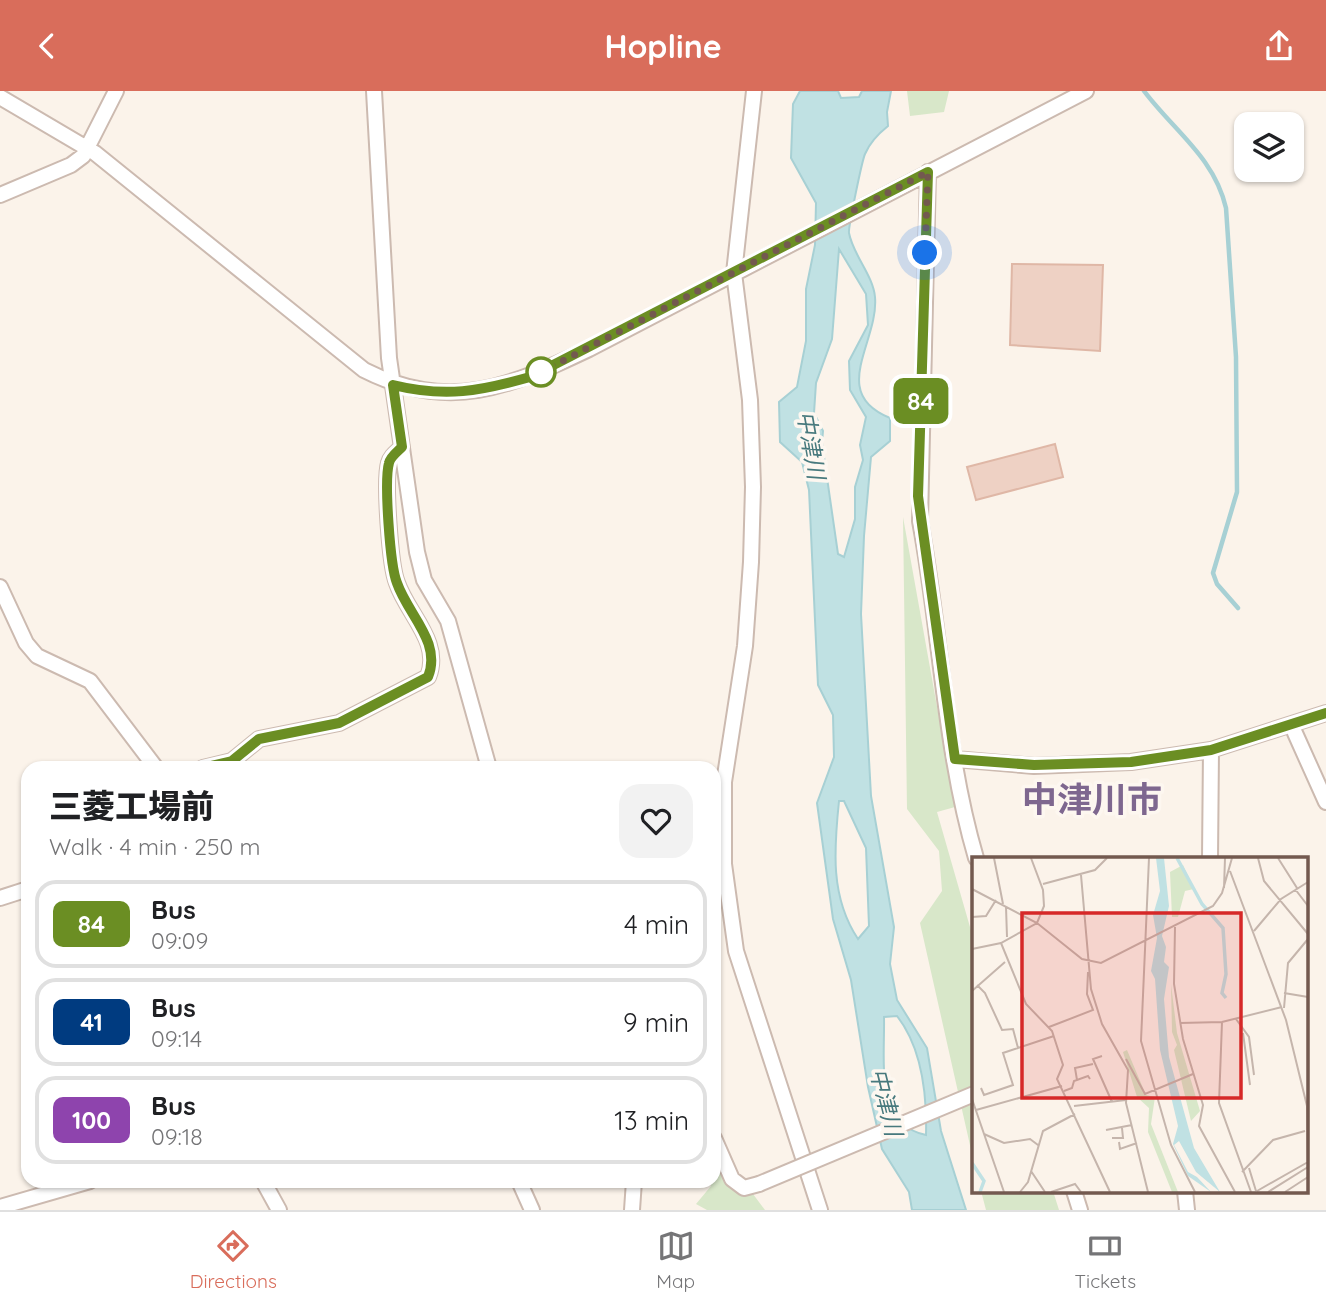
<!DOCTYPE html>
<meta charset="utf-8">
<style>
body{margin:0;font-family:Quicksand,"Noto Sans JP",sans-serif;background:#f2f2f2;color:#202124;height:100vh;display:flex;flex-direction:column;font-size:26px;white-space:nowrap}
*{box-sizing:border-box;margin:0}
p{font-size:23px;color:#757577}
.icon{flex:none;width:38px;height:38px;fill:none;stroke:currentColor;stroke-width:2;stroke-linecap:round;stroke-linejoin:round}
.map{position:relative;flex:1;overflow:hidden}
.sheet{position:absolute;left:21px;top:670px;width:700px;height:427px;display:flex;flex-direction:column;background:#fff;border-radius:21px;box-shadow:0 2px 5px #0004}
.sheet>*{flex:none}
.badge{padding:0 14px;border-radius:10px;font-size:24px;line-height:46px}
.controls{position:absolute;left:1234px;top:21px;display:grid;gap:14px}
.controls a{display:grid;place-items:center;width:70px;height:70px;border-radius:14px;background:#fff;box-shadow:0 2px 5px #0004;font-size:35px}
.you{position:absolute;width:35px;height:35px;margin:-18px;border:5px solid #fff;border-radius:50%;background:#1a73e8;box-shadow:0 0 0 10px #1a73e833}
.map>.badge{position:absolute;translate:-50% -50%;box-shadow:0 0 0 4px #fff}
.round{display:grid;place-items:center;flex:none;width:74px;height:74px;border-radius:21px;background:#f2f2f2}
.overview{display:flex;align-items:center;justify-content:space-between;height:119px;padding:0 28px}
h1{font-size:33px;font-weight:800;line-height:52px}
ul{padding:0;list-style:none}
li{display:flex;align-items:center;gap:21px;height:88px;margin:0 14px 10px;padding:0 14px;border:4px solid #e0e0e0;border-radius:21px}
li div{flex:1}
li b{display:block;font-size:26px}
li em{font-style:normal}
li .badge{min-width:77px;font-weight:700;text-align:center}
header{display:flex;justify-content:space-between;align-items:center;height:91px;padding:0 28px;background:#d96d5b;color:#fff;font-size:32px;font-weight:800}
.menu{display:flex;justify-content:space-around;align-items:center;height:98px;border-top:2px solid #e0e0e0;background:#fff;font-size:19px;color:#757577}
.menu a{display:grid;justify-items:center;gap:4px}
.menu .on{color:#d96d5b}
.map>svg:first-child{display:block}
</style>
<header><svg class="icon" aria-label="back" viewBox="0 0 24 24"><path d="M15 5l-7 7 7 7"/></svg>Hopline<svg class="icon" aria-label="share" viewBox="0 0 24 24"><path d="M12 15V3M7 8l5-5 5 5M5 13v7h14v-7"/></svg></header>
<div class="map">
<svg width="1326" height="1119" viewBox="0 0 1326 1119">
<rect width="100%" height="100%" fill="#fbf3ea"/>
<path fill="#d8e7c9" d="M907,0H949L944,21L910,25Z
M903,426L955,716L937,721L974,850V1072L920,832L942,800L939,760L907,718Z
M714,1054L738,1103H753L765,1119H707L696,1113L711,1095L709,1090H714Z
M981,1100H1053L1059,1119H986Z"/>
<path fill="#c0e1e3" stroke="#a7d0d4" stroke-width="2" fill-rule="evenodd" d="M800,0H838L841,7L859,6L862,0H891L887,21L888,35C878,43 870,51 865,63C862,70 848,137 849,142C853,164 873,184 875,206C879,251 828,302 890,327V350L871,366L864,445L861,523L871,705L894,836L890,873L897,909L927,957L941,1040L966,1119H912L909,1101L882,1058L868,996L851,889L833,828L817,712L834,666L833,624L818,594L809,399L802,371L780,351L779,311L797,296L806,250V198L815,154L816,112L791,67L793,13ZM839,158L866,203L868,234L849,270L850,299L866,326L860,354L863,369L855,396V428L844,466L838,463L822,352L823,340L814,322L816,292L832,248ZM839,710H844L866,757L869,835L858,848C830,806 834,758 839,710ZM897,925C922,957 927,1004 926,1044C874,1033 885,969 884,926Z"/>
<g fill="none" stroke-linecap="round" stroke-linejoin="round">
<path stroke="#a7d0d4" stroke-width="4.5" d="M1144,0C1174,40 1214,66 1226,117L1236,266L1237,401L1213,482L1217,493L1238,517"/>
</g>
<path fill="#eed1c4" stroke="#dfb7a6" stroke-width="2" d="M1012,173L1103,174L1100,260L1010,254Z
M1055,353L1063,386L976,409L967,376Z"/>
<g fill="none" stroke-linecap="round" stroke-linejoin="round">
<defs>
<path id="minor" d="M374,0L389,267L417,461L424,489L448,530L489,677
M754,0L734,182L750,309L753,396L751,471L745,555L724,691V773L736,860L820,1119
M0,6L95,62L364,279C449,322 509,296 589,258L1086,0
M928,81L920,430C941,542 944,658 976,767
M0,104L71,74L83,65L116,0
M0,496L26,552L37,565L90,590L156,677
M1295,642L1326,711
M955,668L1034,675L1131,671L1211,659L1326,622
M203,677L232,670L259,648L339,632L428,586C442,551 408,524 397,492C390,475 384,390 389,372C390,366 397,361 402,356
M1210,767L1211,659
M0,807L28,798
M714,1047L732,1088L744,1097L759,1093
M263,1090L279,1119
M519,1090L532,1119
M1074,1100L1080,1119
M1185,1100L1187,1119
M0,1116L90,1090
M632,1119L634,1090"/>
</defs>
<use href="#minor" stroke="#ccbab0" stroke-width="18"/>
<use href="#minor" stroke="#fff" stroke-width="14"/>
<defs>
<path id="minor-bridge" d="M759,1093L974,1003"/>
</defs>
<use href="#minor-bridge" stroke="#ccbab0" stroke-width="18" stroke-linecap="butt"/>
<use href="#minor-bridge" stroke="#fff" stroke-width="14"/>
</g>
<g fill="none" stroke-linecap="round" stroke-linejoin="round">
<defs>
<path id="line" d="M202,677L232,670L259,648L339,632L428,586C442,551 408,524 397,492C390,475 384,390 389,372C390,366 397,361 402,356L393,294C446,307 480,300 530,286L928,81L918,405L955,668L1034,674L1131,671L1211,659L1326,622"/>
</defs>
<use href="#line" stroke="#fff" stroke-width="16"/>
<use href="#line" stroke="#6b8e23" stroke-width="10"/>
<path stroke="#73594f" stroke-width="7" stroke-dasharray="0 12.6" d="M541,281L928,81L925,162"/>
</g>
<circle fill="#fff" stroke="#6b8e23" stroke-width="3.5" cx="541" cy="281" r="14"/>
<g text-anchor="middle" stroke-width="7" stroke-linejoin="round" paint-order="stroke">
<g font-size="23" font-style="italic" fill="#47797d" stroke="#fdf7f0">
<text transform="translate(811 354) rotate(80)" y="8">中津川</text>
<text transform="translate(886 1011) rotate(76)" y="8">中津川</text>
</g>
<g font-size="35" font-weight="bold" fill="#7e678f" stroke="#fdf7f0">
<text x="1092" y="721">中津川市</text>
</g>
</g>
<g transform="translate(972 766)">
<rect width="336" height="336" fill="#fbf3ea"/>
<path d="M211,8L222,32L213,34L206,60H200L198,15ZM199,127L205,176L228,254L219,264L202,193L205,188L200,175ZM155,193L174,238L183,240L179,267L206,335H200L176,275L177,251L165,240L151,195Z" fill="#d8e7c9"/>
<path d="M184,1H192L197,49L190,79L194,90L192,105L197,110L192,142L197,200L222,291L248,335L224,315L207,284L202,288L216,315L225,320L239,335L216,319L201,287L206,269L188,193L183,122L179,114L185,81L181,58L188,34Z" fill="#c0e1e3"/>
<path fill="none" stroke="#c0e1e3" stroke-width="3.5" d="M205,1L230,47L251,71L254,117L250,136L254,141M0,306L12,324L8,335"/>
<path fill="none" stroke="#c5b5ac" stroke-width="2" d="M22,1L31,47M177,1L169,184L199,288L223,335M286,1L292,24L336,77M306,1L325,31M258,14L314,163L335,249L336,307M109,18L119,132L130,167L156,213L154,246L176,335M71,27L123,13L135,1M252,31L253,1M0,32L65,66L110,102L129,106L241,49L250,36L260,1M323,32L336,49M34,50L35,80M0,60L14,59L24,43M203,70L202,127L211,182L231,248L227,269L263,335M282,74L309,42L336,25M29,86L54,147L80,174L91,208L85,222L138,335M0,92L29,86L65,66L72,49L71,33L59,1M5,128L13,136L30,173L41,172L46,191L82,179M0,134L33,105M312,136L336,140M312,151L316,106L336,82M264,162L277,180L282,218M250,165L247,246L279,335M208,166L250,165L310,150M77,170L121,153L115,137L116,115M271,176L278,228M130,199L121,202L140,245M154,202L173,237L221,217M105,223L103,211L121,207M9,231L12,238L41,228L31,196L46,191M92,234L100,231L102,224L116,219L118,222M0,242L32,335M102,249L154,243M4,253L90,229M134,273L160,268M12,277L32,286L58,282L66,288M140,281H151L150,271M147,285L148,292L165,286M277,311L284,334M59,314L73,335M270,315L301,283L333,274M285,334L336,305M48,335L56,325L71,274L103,257M79,335L103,327L109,335M296,335L336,310M313,335L336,320"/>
<path fill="#d62828" fill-opacity="0.15" stroke="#d62828" stroke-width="3.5" d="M50,56H269V241H50Z"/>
<rect width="336" height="336" fill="none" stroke="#73594f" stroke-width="3.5"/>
</g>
</svg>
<div class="controls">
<a><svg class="icon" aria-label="layers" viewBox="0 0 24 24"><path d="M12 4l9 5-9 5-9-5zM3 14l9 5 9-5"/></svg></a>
</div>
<div class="you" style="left:925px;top:162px"></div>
<b class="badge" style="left:921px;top:310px;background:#6b8e23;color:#fff">84</b>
<section class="sheet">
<div class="overview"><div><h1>三菱工場前</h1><p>Walk · 4 min · 250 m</p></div><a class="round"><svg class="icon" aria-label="heart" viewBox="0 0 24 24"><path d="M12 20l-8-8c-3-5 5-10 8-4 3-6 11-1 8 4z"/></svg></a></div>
<ul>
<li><span class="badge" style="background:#6b8e23;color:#fff">84</span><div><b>Bus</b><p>09:09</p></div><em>4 min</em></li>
<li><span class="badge" style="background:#003b80;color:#fff">41</span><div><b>Bus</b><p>09:14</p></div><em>9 min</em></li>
<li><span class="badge" style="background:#8e44ad;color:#fff">100</span><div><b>Bus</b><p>09:18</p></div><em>13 min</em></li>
</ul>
</section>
</div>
<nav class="menu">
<a class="on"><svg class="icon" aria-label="directions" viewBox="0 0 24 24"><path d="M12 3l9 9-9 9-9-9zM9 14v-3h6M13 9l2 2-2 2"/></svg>Directions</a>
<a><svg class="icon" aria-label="map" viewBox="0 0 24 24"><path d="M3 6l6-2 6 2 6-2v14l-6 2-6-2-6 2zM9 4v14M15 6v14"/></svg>Map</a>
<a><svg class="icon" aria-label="tickets" viewBox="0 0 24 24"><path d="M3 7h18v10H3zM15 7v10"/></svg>Tickets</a>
</nav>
